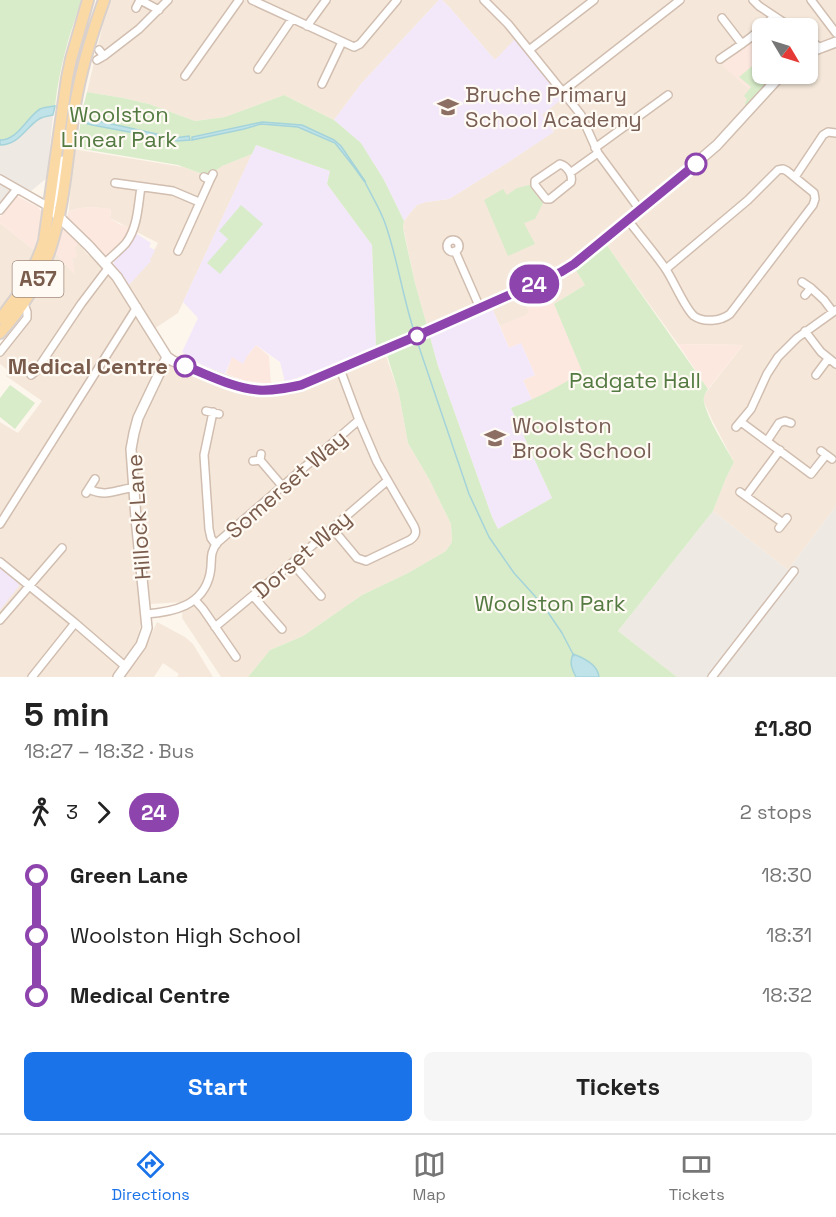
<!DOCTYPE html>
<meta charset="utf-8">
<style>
body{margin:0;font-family:"Space Grotesk",sans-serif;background:#f6f6f6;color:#222;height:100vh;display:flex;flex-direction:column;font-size:22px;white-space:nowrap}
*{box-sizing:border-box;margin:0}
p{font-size:20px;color:#767676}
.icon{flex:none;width:33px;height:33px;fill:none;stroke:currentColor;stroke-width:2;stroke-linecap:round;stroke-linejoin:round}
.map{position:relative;height:677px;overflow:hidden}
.drawer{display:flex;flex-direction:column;background:#fff;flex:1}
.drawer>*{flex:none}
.badge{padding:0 12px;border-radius:20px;font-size:21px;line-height:39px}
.needle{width:39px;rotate:128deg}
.tools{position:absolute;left:752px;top:18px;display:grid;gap:12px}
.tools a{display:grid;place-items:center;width:66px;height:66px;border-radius:9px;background:#fff;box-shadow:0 2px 4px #0004;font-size:30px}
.map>.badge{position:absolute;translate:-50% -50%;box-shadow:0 0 0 3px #fff}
.legs{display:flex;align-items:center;gap:9px;height:66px;padding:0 24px;font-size:20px}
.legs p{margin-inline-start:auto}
.overview{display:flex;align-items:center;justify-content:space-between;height:102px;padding:0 24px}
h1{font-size:33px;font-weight:800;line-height:45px}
.button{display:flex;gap:12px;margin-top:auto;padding:12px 24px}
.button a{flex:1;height:69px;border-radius:9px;background:#1a73e8;color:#fff;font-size:24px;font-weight:800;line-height:69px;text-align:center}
.button a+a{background:#f6f6f6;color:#222}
ul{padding:0 24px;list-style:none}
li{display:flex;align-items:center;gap:21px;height:60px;font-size:22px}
li i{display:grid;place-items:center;width:9px;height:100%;margin:0 8px;background:currentColor}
li i::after{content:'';width:15px;height:15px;margin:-8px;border:4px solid;border-radius:50%;background:#fff}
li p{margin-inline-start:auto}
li:first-child i{background:linear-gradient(#0000 50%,currentColor 0)}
li:last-child i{background:linear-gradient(currentColor 50%,#0000 0)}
.tab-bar{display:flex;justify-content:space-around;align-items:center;height:84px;border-top:2px solid #e0e0e0;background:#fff;font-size:16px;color:#767676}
.tab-bar a{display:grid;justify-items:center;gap:3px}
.tab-bar .active{color:#1a73e8}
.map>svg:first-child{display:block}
</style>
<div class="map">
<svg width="836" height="677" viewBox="0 0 836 677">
<rect width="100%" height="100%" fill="#fdf6ec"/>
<path fill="#f5e8da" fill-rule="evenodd" d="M110,0H439L361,84L334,120L284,95L225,117L195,121L149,104L123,98L87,92L107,7Z
M442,0H836V506L788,570L713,511L726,478L734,462L712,420L704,402V395L743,345L678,344L600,236L560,266L427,327L415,283L403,227L404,221L410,213L417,205L426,202L449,199L513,159L554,131L542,115L515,40L495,60L450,8ZM762,28H807V74H762Z
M73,149L183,167L208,176L222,166L252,154L178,313L154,329L128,286L149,260L158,243L110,218L111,210L94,207L81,208L69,211Z
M0,223L34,250L20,283L0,310Z
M79,242L86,253L117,277L172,366L233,391L281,394L330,379L386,356L399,394L408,443L429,479L451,524L452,542L446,551L408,573L362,595L303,636L270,650L248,677H221L182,618L183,602L150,604L141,607V623L137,639L129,655L112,677H0V422L18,433L42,401L6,376L10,372L0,364V357L32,316L28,305L44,281L55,253L74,273L72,258L74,248Z
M575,269L585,285L554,304L551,302L543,306H532L527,297L529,292L558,279Z
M518,296L523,299L529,311L527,315L500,326L492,308Z
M157,622L185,637L193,644L213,677H177L179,674L163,663L154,677H124L149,640Z"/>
<path fill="#fde8e0" d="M762,34V74L757,96L722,65Z
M17,196L38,207L42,212V219L34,250L0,223V217Z
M94,207L111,209L110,218L119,224L131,228L124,240L106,258L79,242L75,248L77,257L72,258L75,275L55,253L69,211L81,208Z
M529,292L527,297L532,306L541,302L543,306L551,302L554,304L583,371L565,384L532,400L523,380L535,375L521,343L509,348L500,326L526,315L529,311L523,299L518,296Z
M678,344L743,345L708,389Z
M256,345L269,356L271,384L246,381L226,374L232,356H247Z"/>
<path fill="#efe9e4" d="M53,115L47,178L31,191L17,184L0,202V145L27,129L42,117Z
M836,506V677H677L618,631L713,511L788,570Z"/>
<path fill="#f3e8fa" d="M439,0H442L450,8L495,60L515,39L562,99L542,115L554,132L513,159L449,199L426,202L417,205L410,213L404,221L384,180L361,143L334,120L361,84Z
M256,145L330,171L327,184L372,245L376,346L337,364L285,382L280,362L256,345L247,356L243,364L232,357L225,374L202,365L182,352L198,318L183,302Z
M137,234L151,243L149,247L155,250L150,260L151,261L128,286L113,267L114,260L127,248L135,235Z
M492,308L509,348L521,343L535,375L523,380L532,400L511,408L552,498L498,529L492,517L438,366L429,334L438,330L442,331V330Z
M0,568L17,581L19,586L0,610Z"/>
<path fill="#d8ecc9" d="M0,0H82C69,33 59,70 55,106C50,107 44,107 40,109C26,119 17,140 0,140Z
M762,58V74H785L746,107L745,103L747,99L744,96L751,87L739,77Z
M87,92L123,98L149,104L195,121L225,117L284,95L334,120L361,143L384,180L404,221L403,227L405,238L415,283L438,366L492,517L498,529L552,498L511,408C537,398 560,387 582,371L554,304L585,285L575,269L606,244L708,389C705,393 703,397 704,402C708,420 725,446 734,462L726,478L713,511L618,631L677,677H248L270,650L303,636L362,595L408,573L446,551L452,542L451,524L429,479L408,443L399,394L387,355L376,346L372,245L327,184L330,171L256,145L252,154L222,166L208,176L178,165L77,148L82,111Z
M533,184L540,197L544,201L535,219L524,223L535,244L508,256L484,200L503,189L507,195L517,188Z
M241,205L263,224L220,274L207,263L228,239L219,231Z
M10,385L35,403L15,429L0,417V398Z"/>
<path fill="#bfe3e8" stroke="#a5d3da" stroke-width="1.5" d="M55,106L53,115C49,116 44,116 39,119C25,128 19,145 0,145V140C18,140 26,118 40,109C44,107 50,107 55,106Z
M81,117L174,138L189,136L190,140L177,141L92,125L81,122Z
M262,122L302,125L334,140L341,146L365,181H364L354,167L335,143L298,127L261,124L244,129L192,140V137Z
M573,654C584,658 598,665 599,677H576C572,669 569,663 573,654Z"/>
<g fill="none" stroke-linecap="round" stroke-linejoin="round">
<path stroke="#a5d3da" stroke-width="1.5" d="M364,180C371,195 381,210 386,226C398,261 403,299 415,334
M417,341L469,494L489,537L514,573L543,605L562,633L574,656"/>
<defs>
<path id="minor" d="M252,0L354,47L360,44L397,0
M484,0L508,24L570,101L581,115L598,153L640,210
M753,0L759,6L792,28
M811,0L836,33
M136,8L140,0L159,10
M722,18L742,44
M307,26L326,0
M807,38L819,47
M529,50L594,0
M104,56L139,29L168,0
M720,59C739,46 759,33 774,16
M97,60L104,56L99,50
M258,69L292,19
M185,76L239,0
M322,84L342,42
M562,92L680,0
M595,148L668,95
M560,164C567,166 573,174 571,182L550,199H546L535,185V181Z
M570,173L598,153
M204,177L210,180L213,174
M795,177L823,135L828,132L836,133
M0,179L49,207H51L56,201L63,160
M115,183L173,191L199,202
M0,210L17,189
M628,220C640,236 654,252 665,268C673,279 685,309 694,316C704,323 721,321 730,314L813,205L815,199L814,193L787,171L783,169L778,170L748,200L666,269
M447 246a6 6 0 1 1 12 0a6 6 0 1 1-12 0Z
M178,251L210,180
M455,251L480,308
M105,263C112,256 120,250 126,243C138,227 138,205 141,187
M802,282L811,288L805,295
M811,288L824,300L833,312
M805,331L821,352L836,364
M0,352L27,318V312L24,304
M31,375L36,371L81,304L109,267
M816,375L828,359
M206,411L219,414
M213,412L204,455L209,529L211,538L216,545
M741,422L811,474L826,455
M736,427L751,409L767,374L778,357L797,338L836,310
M767,441L779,423L785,421L791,423
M821,451L832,459
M260,460L283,487
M253,461L260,460L261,454
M89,489C107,498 116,489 133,488
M740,492L783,523
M86,493L95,479
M746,496L780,450
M0,524L137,307
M332,528L357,558L366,561L410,540C416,536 417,532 414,526L377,462L359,420L340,369
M779,528L787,518
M0,562L75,623L126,667
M292,563L321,596
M253,596L282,629
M195,600L203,609L236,657
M146,614C173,612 203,606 210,574C213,561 208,554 218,542L359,420
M0,620L62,548
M215,627L292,563L387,481
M32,677L75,623
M712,677L794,571"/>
<path id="tertiary" d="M807,53L836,42
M54,212L89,246L117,277L167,357L173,361L242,387L259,390L282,389L301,385L419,335L561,272L574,264L667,188L717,145L782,74
M118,677L141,645L147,628L136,518L131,449L134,433L138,418L167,357"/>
<path id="primary" d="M0,319C19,296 35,270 44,241L67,78L71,59L88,0
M0,333C64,263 61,198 74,111C80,73 91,36 104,0"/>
</defs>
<use href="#minor" stroke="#d1beb0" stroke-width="10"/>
<use href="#tertiary" stroke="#d1beb0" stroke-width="12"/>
<use href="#primary" stroke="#dad1cd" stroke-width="14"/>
<use href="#minor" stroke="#fff" stroke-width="7"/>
<use href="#tertiary" stroke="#fff" stroke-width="9"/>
<use href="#primary" stroke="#fbd9a5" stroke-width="10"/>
</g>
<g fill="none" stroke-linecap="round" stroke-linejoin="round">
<defs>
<path id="line-1" d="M185,366C209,375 233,388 258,390C273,391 287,388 301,385L419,335L561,272L574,264L696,164"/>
</defs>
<use href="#line-1" stroke="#fff" stroke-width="14"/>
<use href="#line-1" stroke="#8e44ad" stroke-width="9"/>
</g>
<defs>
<symbol id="school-bare" viewBox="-9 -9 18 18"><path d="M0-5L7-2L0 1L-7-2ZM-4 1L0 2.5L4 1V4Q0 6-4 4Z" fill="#8d6e63" stroke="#fffaf3" stroke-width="2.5" paint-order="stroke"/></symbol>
</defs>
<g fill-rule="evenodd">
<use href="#school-bare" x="433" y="92" width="30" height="30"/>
<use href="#school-bare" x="480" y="423" width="30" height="30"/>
</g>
<g fill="#fff" stroke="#8e44ad" stroke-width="3">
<circle cx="696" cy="164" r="10"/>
<circle cx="417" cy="336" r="8"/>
<circle cx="185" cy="366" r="10"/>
</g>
<g text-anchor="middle" stroke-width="4.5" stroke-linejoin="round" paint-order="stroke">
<rect fill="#fffaf3" stroke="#a28b7f" stroke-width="1.5" x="12.5" y="261" width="51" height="36" rx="4.5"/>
<g font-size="21" font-weight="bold" fill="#7a5c4d">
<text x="38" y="286">A57</text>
</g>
<g font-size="22" fill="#785e54" stroke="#fffaf3" text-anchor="start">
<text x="465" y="102">Bruche Primary<tspan x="465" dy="25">School Academy</tspan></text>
<text x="512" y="433">Woolston<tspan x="512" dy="25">Brook School</tspan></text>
</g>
<g font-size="22" fill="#537a41" stroke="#fffaf3">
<text x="119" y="122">Woolston<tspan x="119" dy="25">Linear Park</tspan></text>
<text x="635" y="388">Padgate Hall</text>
<text x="550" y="611">Woolston Park</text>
</g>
<g font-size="22" font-weight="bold" fill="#7a5c4d" stroke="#fffaf3" text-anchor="end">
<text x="168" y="374">Medical Centre</text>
</g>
<g font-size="22" fill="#7a5c4d" stroke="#fffaf3">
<text transform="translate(286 484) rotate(-41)" y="8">Somerset Way</text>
<text transform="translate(138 517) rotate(-94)" y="8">Hillock Lane</text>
<text transform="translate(302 554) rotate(-41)" y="8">Dorset Way</text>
</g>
</g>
</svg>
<div class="tools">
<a><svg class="needle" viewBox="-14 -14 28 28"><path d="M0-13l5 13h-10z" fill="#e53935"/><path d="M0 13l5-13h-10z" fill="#767676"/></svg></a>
</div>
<b class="badge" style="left:534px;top:284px;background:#8e44ad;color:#fff">24</b>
</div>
<section class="drawer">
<div class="overview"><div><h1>5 min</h1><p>18:27 – 18:32 · Bus</p></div><b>£1.80</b></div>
<div class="legs"><svg class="icon" aria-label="walk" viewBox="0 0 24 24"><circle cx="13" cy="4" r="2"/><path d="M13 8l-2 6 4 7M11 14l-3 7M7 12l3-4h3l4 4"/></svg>3<svg class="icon" aria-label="forward" viewBox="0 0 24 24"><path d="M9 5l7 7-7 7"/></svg><b class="badge" style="background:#8e44ad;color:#fff">24</b><p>2 stops</p></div>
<ul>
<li><i style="color:#8e44ad"></i><b>Green Lane</b><p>18:30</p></li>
<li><i style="color:#8e44ad"></i><span>Woolston High School</span><p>18:31</p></li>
<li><i style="color:#8e44ad"></i><b>Medical Centre</b><p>18:32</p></li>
</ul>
<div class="button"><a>Start</a><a>Tickets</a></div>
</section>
<nav class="tab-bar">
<a class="active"><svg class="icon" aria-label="directions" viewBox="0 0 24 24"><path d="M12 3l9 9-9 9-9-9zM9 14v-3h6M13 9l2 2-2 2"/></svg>Directions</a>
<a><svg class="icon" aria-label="map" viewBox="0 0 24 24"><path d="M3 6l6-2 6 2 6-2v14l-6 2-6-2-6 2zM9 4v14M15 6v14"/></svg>Map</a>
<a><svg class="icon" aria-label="tickets" viewBox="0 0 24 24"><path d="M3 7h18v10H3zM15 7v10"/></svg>Tickets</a>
</nav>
